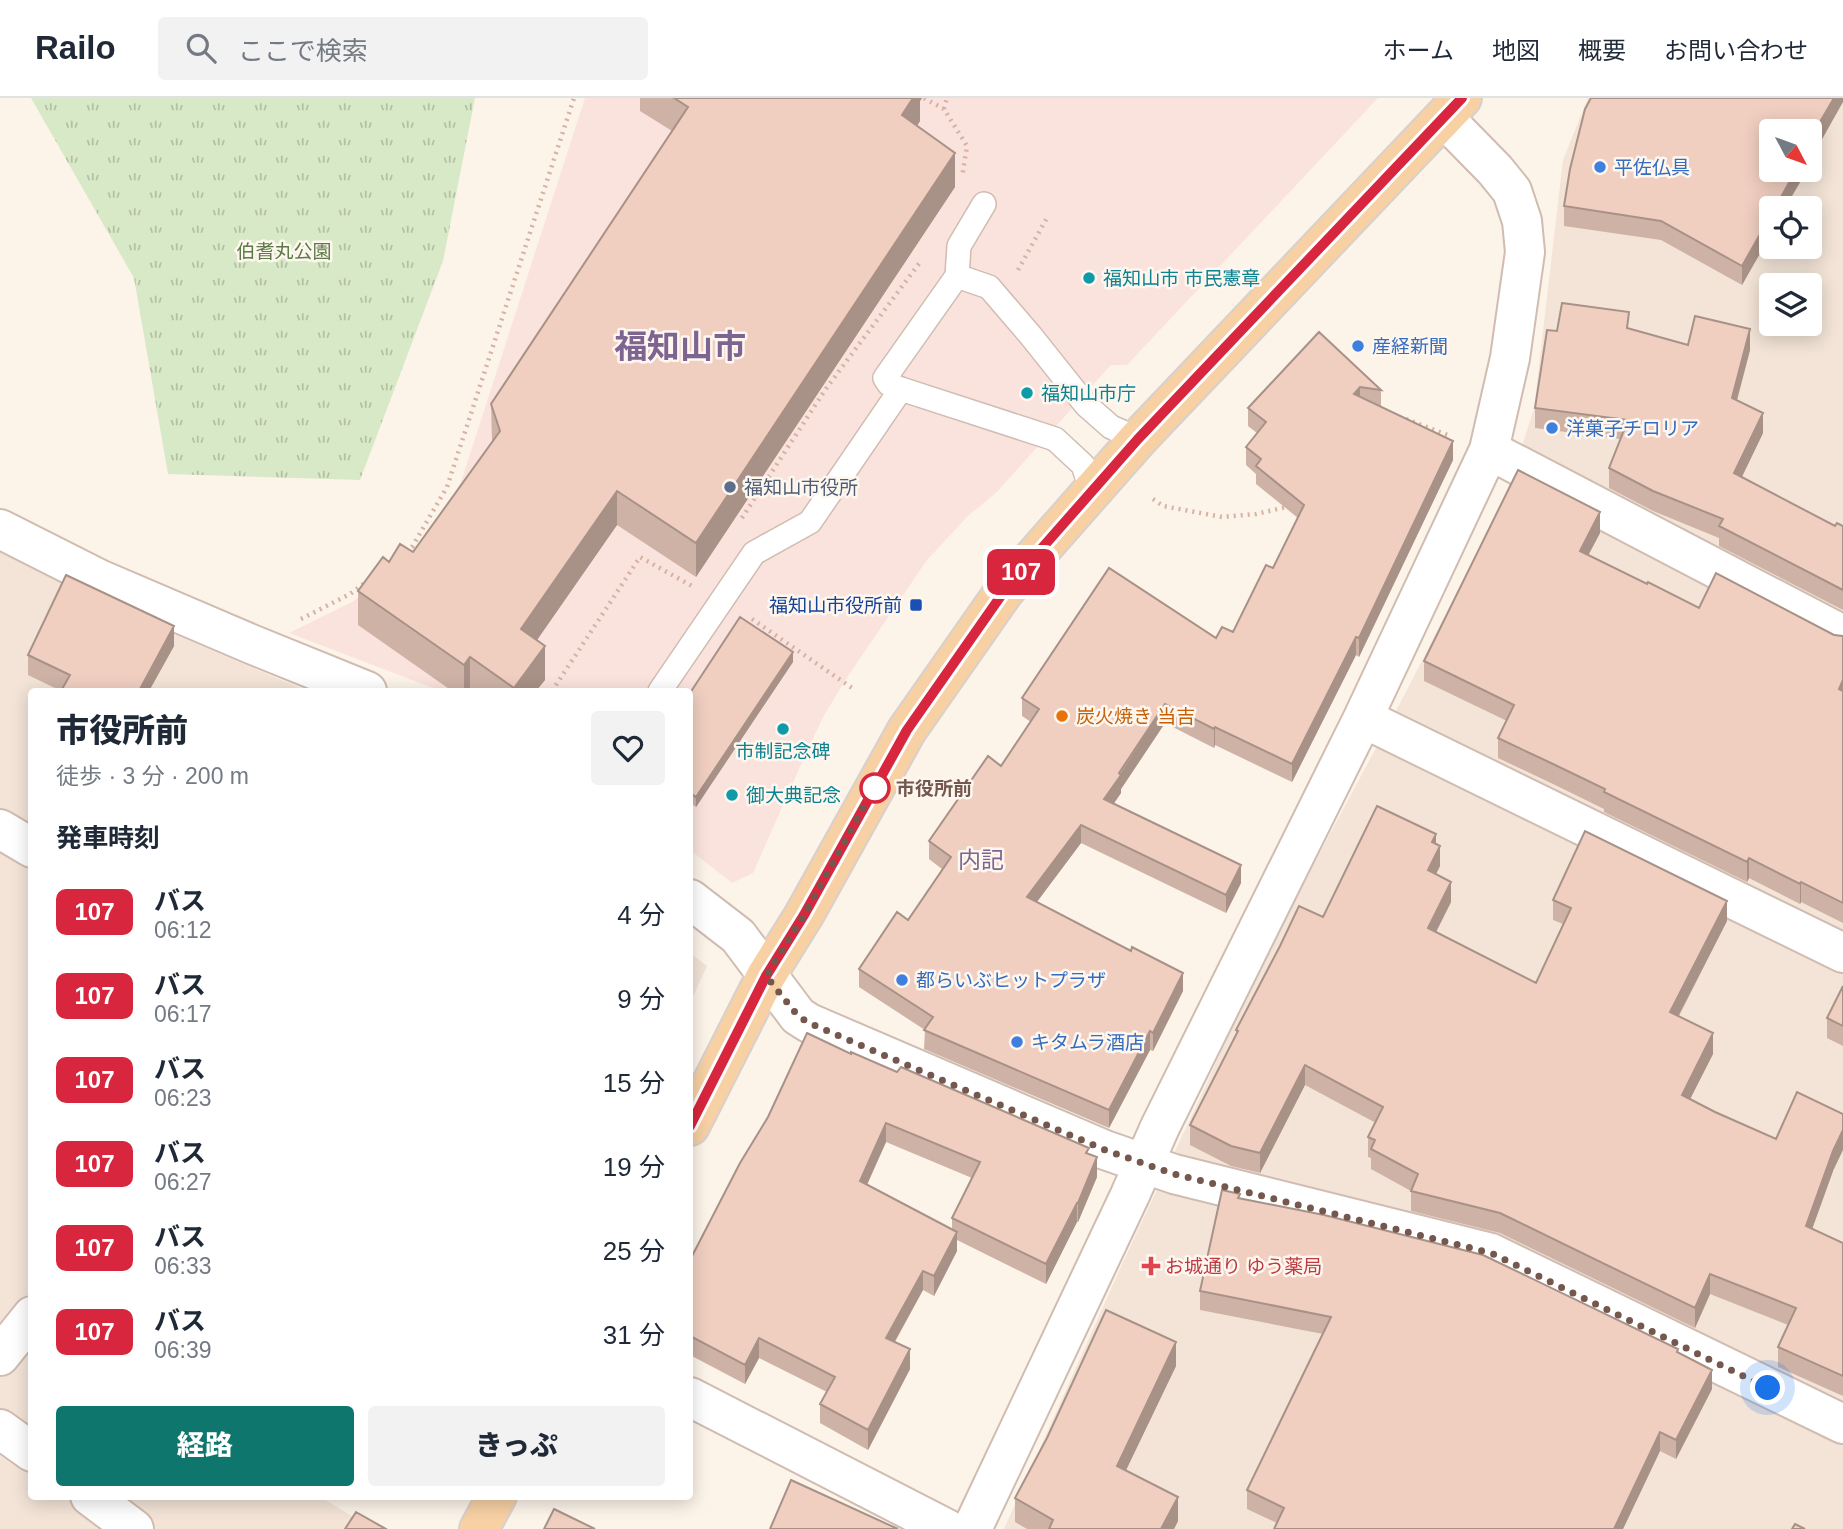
<!DOCTYPE html>
<html lang="ja">
<meta charset="utf-8">
<style>
body{margin:0;font-family:Arial,"Noto Sans JP",sans-serif;background:#f2f2f3;color:#1f2937;height:100vh;display:flex;flex-direction:column;font-size:26px;white-space:nowrap}
*{box-sizing:border-box;margin:0}
p{font-size:23px;color:#747a83}
.icon{flex:none;width:38px;height:38px;fill:none;stroke:currentColor;stroke-width:2;stroke-linecap:round;stroke-linejoin:round}
.map{position:relative;flex:1;overflow:hidden}
.sheet{position:absolute;left:28px;top:590px;width:665px;height:812px;display:flex;flex-direction:column;background:#fff;border-radius:7px;box-shadow:0 4px 18px #0003}
.sheet>*{flex:none}
.badge{padding:0 14px;border-radius:10px;font-size:24px;line-height:46px}
.needle{width:46px;rotate:131deg}
.buttons{position:absolute;left:1759px;top:21px;display:grid;gap:14px}
.buttons a{display:grid;place-items:center;width:63px;height:63px;border-radius:7px;background:#fff;box-shadow:0 4px 18px #0003;font-size:35px}
.you{position:absolute;width:35px;height:35px;margin:-18px;border:5px solid #fff;border-radius:50%;background:#1a73e8;box-shadow:0 0 0 10px #1a73e833}
.map>.badge{position:absolute;translate:-50% -50%;box-shadow:0 0 0 4px #fff}
h2{padding:0 28px;font-size:26px;line-height:63px}
.round{display:grid;place-items:center;flex:none;width:74px;height:74px;border-radius:7px;background:#f2f2f3}
.summary{display:flex;align-items:center;justify-content:space-between;height:119px;padding:0 28px}
h1{font-size:33px;font-weight:800;line-height:52px}
.cta{display:flex;gap:14px;margin-top:auto;padding:14px 28px}
.cta a{flex:1;height:80px;border-radius:7px;background:#0f766e;color:#fff;font-size:28px;font-weight:800;line-height:80px;text-align:center}
.cta a+a{background:#f2f2f3;color:#1f2937}
ul{padding:0;list-style:none}
li{display:flex;align-items:center;gap:21px;height:84px;padding:0 28px}
li div{flex:1}
li b{display:block;font-size:26px}
li em{font-style:normal}
li .badge{min-width:77px;font-weight:700;text-align:center}
header{display:flex;align-items:center;gap:42px;box-sizing:border-box;height:98px;padding:0 35px;background:#fff;border-bottom:2px solid #e0e1e3}
header strong{font-size:33px}
nav{display:flex;gap:38px;margin-inline-start:auto;font-size:24px}
.search{width:490px;height:63px;background:#f2f2f3;display:flex;align-items:center;gap:18px;box-sizing:border-box;padding:0 24px;border-radius:7px;color:#747a83;font-size:26px}
.map>svg:first-child{display:block}
</style>
<header>
<strong>Railo</strong>
<div class="search"><svg class="icon" aria-label="search" viewBox="0 0 24 24"><circle cx="10" cy="10" r="6"/><path d="M15 15l6 6"/></svg>ここで検索</div>
<nav><a>ホーム</a><a>地図</a><a>概要</a><a>お問い合わせ</a></nav>
</header>
<div class="map">
<svg width="1843" height="1431" viewBox="0 0 1843 1431">
<defs>
<pattern id="grass-tufts" width="24" height="20" patternUnits="userSpaceOnUse" patternTransform="scale(1.75)"><rect width="24" height="20" fill="#d8e9c7"/><path d="M3 7l-1-3M5 7V3M7 7l1-3M15 17l-1-3M17 17v-4M19 17l1-3" fill="none" stroke="#b4c0a4"/></pattern>
</defs>
<rect width="100%" height="100%" fill="#fcf3e9"/>
<path fill="#f3e4d7" fill-rule="evenodd" d="M1588,0H1843V1431H1004L1124,1162L1207,985L1257,872L1407,592L1504,402L1534,311L1563,62ZM1771,33H1810V72H1771ZM1771,110H1810V149H1771ZM1771,187H1810V226H1771Z
M0,449L148,525L307,593H32V1398H319L373,1431H0Z
M690,855L707,868L690,905Z"/>
<path fill="#fbe3dd" d="M585,0H1378L1127,267H1111L997,394L968,418L927,462L848,578L823,619L803,662L753,775L732,785L690,752V593H441L289,535L352,504L418,456L461,384Z"/>
<path fill="url(#grass-tufts)" d="M31,0H475L443,163L360,382L168,376L134,180Z"/>
<g fill="none" stroke-linecap="round" stroke-linejoin="round">
<defs>
<path id="lane" d="M984,106L959,148L957,178L885,280L889,286L901,291L1055,341L1083,367L1092,394
M957,178L989,189L1031,238L1086,307L1111,329L1138,341
M660,593L754,455L810,424L901,291"/>
<path id="street" d="M1489,352L1843,537
M0,431L99,481L251,546L367,593
M1363,620L1843,855
M0,731L32,750
M690,801L738,838L798,918L809,925L1105,1052L1174,1076L1491,1155L1843,1326
M0,1258L32,1218
M690,1299L947,1431
M972,1431L1130,1097L1160,1029L1363,620L1489,352L1510,260L1525,154L1522,123L1512,93L1495,72L1444,20"/>
<path id="secondary" d="M0,1331L32,1354
M90,1398L134,1431"/>
<path id="primary" d="M690,1028L766,878L804,817L907,632L1005,492L1138,341L1462,0
M479,1431L497,1398"/>
</defs>
<use href="#lane" stroke="#d0bcb1" stroke-width="26"/>
<use href="#street" stroke="#d0bcb1" stroke-width="42"/>
<use href="#secondary" stroke="#d2bbaf" stroke-width="42"/>
<use href="#primary" stroke="#d8d0cd" stroke-width="42"/>
<path stroke="#d5b2a4" stroke-width="4.5" stroke-dasharray="2 5" stroke-linecap="butt" d="M924,0L944,11L967,48L962,79
M944,11L947,0
M1018,172L1048,118
M1406,321L1450,338
M1153,401L1163,408L1222,419L1256,416L1291,408
M742,420L825,292L921,163
M406,453L412,449L447,389L574,0
M301,521L350,496L366,484
M752,521L852,590
M552,593L640,459L692,488"/>
<use href="#lane" stroke="#fff" stroke-width="23"/>
<use href="#street" stroke="#fff" stroke-width="38"/>
<use href="#secondary" stroke="#fff" stroke-width="38"/>
<use href="#primary" stroke="#f7d0a4" stroke-width="38"/>
</g>
<path fill="#ceb2a6" fill-rule="evenodd" d="M640,0H922L920,3V23L917,28L955,89L696,479L617,427L537,542L545,582L536,593H452L358,527V493L389,464L413,454L492,344L491,306L672,33L640,13Z
M1816,52V57L1785,110H1771V136L1742,187L1661,142L1564,128V108Z
M1629,231L1688,247L1750,252L1737,303L1763,335L1742,379L1835,428H1843V512L1719,448V440L1653,413L1609,390V370L1620,341L1535,330V310L1557,233Z
M1319,234L1381,292V309L1453,362L1359,559L1356,557L1292,684L1215,647L1214,650L1165,625L1121,691V695L1113,706L1241,785L1226,815L1081,745L1037,804L1183,893L1153,953L1150,952L1109,1030L924,951L925,932L859,889V871L908,822L942,771L929,761V743L1001,668L1031,624L1022,618V600L1216,540L1233,534L1273,470L1298,420L1256,386V376L1246,367V349L1257,335L1248,328V310Z
M1600,435L1588,457L1647,486L1699,510L1843,538V825L1801,804L1800,806L1749,780L1747,784L1604,714V711L1553,686L1498,660V640L1507,623L1424,583V563Z
M174,548L149,593H61L28,577V557Z
M793,564L696,709L690,705V595Z
M1440,768L1436,776L1451,804L1436,834L1536,885L1563,826L1553,822V802L1727,823L1679,918L1713,956L1690,1001L1833,1073L1812,1131L1843,1145V1298L1778,1269V1249L1788,1227L1710,1196L1695,1230L1500,1135L1411,1113V1093L1371,1071V1060L1368,1059V1039L1376,1025L1305,987L1260,1075L1231,1068L1190,1047V1027L1236,937V932L1323,819Z
M1843,888V948L1827,940V920Z
M851,956L1089,1056L1097,1079L1078,1124H1077L1046,1186L957,1142V1153L934,1198L923,1192L895,1244L910,1271L868,1352L820,1325V1306L827,1294L759,1260L745,1286L690,1257V1162ZM886,1044L972,1080L952,1120V1131L867,1087Z
M1240,1101L1678,1254L1712,1291L1676,1361L1660,1353L1623,1431H1274L1277,1425L1247,1411V1392L1323,1236L1200,1212V1193Z
M1176,1268L1126,1372L1178,1423L1174,1431H1027L1015,1424V1400Z"/>
<path fill="#a89187" d="M913,0H922L920,3V23L902,52V17Z
M1834,0H1843V4L1816,52V57L1810,68V48L1813,36Z
M955,55V89L696,479V445Z
M1796,72H1807L1785,110H1775Z
M1771,117V136L1742,187V168Z
M1750,231V252L1732,320V300Z
M1360,289V308L1354,296Z
M1763,315V335L1734,395V375Z
M1453,343V362L1359,559V540Z
M617,393V427L521,565V531Z
M1600,414V435L1580,473V453Z
M174,528V548L149,593H139Z
M1356,539V557L1292,684V666Z
M545,548V582L536,593H514V590Z
M793,554V564L696,709V699Z
M470,559V593H464V567Z
M1843,582V602L1839,591Z
M1165,606V625L1121,691V695L1104,720V701Z
M1215,629V647L1214,650V631Z
M1081,727V745L1027,817V799Z
M1436,736V755L1440,748V768L1428,792V772L1432,744Z
M1749,760V780L1747,784V764Z
M1241,767V785L1226,815V797Z
M1451,784V804L1428,850V830Z
M1801,784V804L1800,806V786Z
M1727,803V823L1670,934V914Z
M1183,875V893L1153,953V935Z
M1150,933V952L1109,1030V1012Z
M1713,935V956L1682,1017V997Z
M1305,967V987L1260,1075V1055Z
M886,1025V1044L860,1102V1083Z
M1843,1032V1052L1833,1073L1806,1148V1128L1833,1053Z
M1097,1059V1079L1078,1124V1105Z
M1077,1105V1124L1046,1186V1166Z
M957,1134V1153L934,1198V1178Z
M923,1173V1192L886,1259V1240Z
M1710,1176V1196L1695,1230V1210Z
M759,1240V1260L745,1286V1267Z
M1176,1244V1268L1117,1391V1368Z
M910,1251V1271L868,1352V1332Z
M1712,1272V1291L1676,1361V1342Z
M1660,1334V1353L1623,1431H1614Z
M1178,1399V1423L1174,1431H1161Z"/>
<path fill="#f0cfc1" stroke="#a89187" stroke-width="2" d="M674,0H913L902,17L955,55L696,445L617,393L521,531L545,548L514,590L470,559L464,567L358,493L383,459L389,464L400,446L413,454L500,333L491,306L688,9Z
M1591,0H1834L1813,36L1816,38L1810,48V33H1771V72H1796L1775,110H1771V117L1742,168L1661,123L1564,108L1570,71L1585,11Z
M1562,205L1629,214L1627,230L1688,247L1695,218L1750,231L1732,300L1763,315L1734,375L1835,428L1837,425L1843,428V492L1719,428L1723,421L1653,393L1609,370L1628,322L1535,310L1547,232L1557,233Z
M1319,234L1381,292L1360,289L1354,296L1453,343L1359,540L1356,539L1292,666L1215,629L1214,631L1165,606L1119,675L1121,677L1104,701L1241,767L1226,797L1081,727L1027,799L1131,853L1132,849L1183,875L1153,935L1150,933L1109,1012L924,932L933,919L859,871L897,814L908,822L951,759L929,743L988,658L1001,668L1039,611L1022,600L1109,470L1216,540L1222,529L1233,534L1266,467L1273,470L1304,407L1256,368L1261,361L1246,349L1266,324L1248,310Z
M1518,372L1600,414L1580,453L1647,486L1648,484L1699,510L1716,475L1834,537L1843,538V582L1839,591L1843,593V805L1801,784L1800,786L1749,760L1747,764L1604,694L1605,691L1553,666L1498,640L1514,607L1424,563Z
M66,477L174,528L139,593H61L70,577L28,557Z
M740,519L793,554L696,699L690,695V595Z
M1377,708L1436,736L1432,744L1440,748L1428,772L1451,784L1428,830L1536,885L1571,810L1553,802L1585,733L1727,803L1670,914L1713,935L1682,997L1715,1014L1776,1041L1797,994L1843,1016V1032L1833,1053L1806,1128L1843,1145V1278L1778,1249L1796,1210L1710,1176L1695,1210L1500,1115L1411,1093L1418,1076L1371,1051L1375,1042L1368,1039L1383,1009L1305,967L1260,1055L1231,1048L1190,1027L1238,933L1236,932L1280,848L1299,808L1323,819Z
M1843,888V928L1827,920Z
M807,935L851,956V954L897,974L901,969L1089,1050L1086,1055L1097,1059L1078,1105H1077L1046,1166L952,1120L980,1064L886,1025L860,1083L957,1134L934,1178L923,1173L886,1240L910,1251L868,1332L820,1306L835,1279L759,1240L745,1267L690,1238V1162L740,1065L768,1019Z
M1222,1092L1240,1096L1238,1100L1324,1117L1483,1157L1678,1251L1677,1254L1712,1272L1676,1342L1660,1334L1614,1431H1274L1284,1410L1247,1392L1331,1219L1200,1193Z
M1106,1212L1176,1244L1117,1368L1178,1399L1161,1431H1049L1053,1422L1015,1400L1047,1340Z
M791,1382L898,1431H770Z
M554,1411L595,1431H544Z
M356,1414L386,1431H345Z
M1795,1426L1805,1431H1792Z"/>
<g fill="none" stroke-linecap="round" stroke-linejoin="round">
<defs>
<path id="line" d="M690,1028L766,878L804,817L907,632L1005,492L1138,341L1462,0"/>
</defs>
<use href="#line" stroke="#fff" stroke-width="16"/>
<use href="#line" stroke="#d7263d" stroke-width="10"/>
<path stroke="#75584d" stroke-width="7" stroke-dasharray="0 12.6" d="M875,690L881,678L804,817L766,878L798,918L809,925L1105,1052L1174,1076L1491,1155L1768,1290"/>
</g>
<g fill="#3f7fe0" stroke="#fef7ef" stroke-width="2.5">
<circle cx="1600" cy="69" r="7"/>
<circle cx="1358" cy="248" r="7"/>
<circle cx="1552" cy="330" r="7"/>
<circle cx="902" cy="882" r="7"/>
<circle cx="1017" cy="944" r="7"/>
</g>
<g fill="#0f9aa8" stroke="#fef7ef" stroke-width="2.5">
<circle cx="1089" cy="180" r="7"/>
<circle cx="1027" cy="295" r="7"/>
<circle cx="783" cy="631" r="7"/>
<circle cx="732" cy="697" r="7"/>
</g>
<circle fill="#5c6f8a" stroke="#fef7ef" stroke-width="2.5" cx="730" cy="389" r="7"/>
<rect fill="#1a4fb4" stroke="#fef7ef" stroke-width="2.5" x="909" y="500" width="14" height="14" rx="3.5"/>
<circle fill="#e8710a" stroke="#fef7ef" stroke-width="2.5" cx="1062" cy="618" r="7"/>
<circle fill="#fff" stroke="#d7263d" stroke-width="3.5" cx="875" cy="690" r="14"/>
<path fill="#e0444e" stroke="#fef7ef" stroke-width="2.5" d="M1147.5 1157.5h7v7h7v7h-7v7h-7v-7h-7v-7h7z"/>
<g text-anchor="middle" stroke-width="5" stroke-linejoin="round" paint-order="stroke">
<g font-size="19" fill="#366cbe" stroke="#fef7ef" text-anchor="start">
<text x="1614" y="76">平佐仏具</text>
<text x="1372" y="255">産経新聞</text>
<text x="1566" y="337">洋菓子チロリア</text>
<text x="916" y="889">都らいぶヒットプラザ</text>
<text x="1031" y="951">キタムラ酒店</text>
</g>
<g font-size="19" fill="#5b7a45" stroke="#fef7ef">
<text x="284" y="160">伯耆丸公園</text>
</g>
<g font-size="19" fill="#0d838f" stroke="#fef7ef" text-anchor="start">
<text x="1103" y="187">福知山市 市民憲章</text>
<text x="1041" y="302">福知山市庁</text>
<text x="783" y="660" text-anchor="middle">市制記念碑</text>
<text x="746" y="704">御大典記念</text>
</g>
<g font-size="19" fill="#4e5e75" stroke="#fef7ef" text-anchor="start">
<text x="744" y="396">福知山市役所</text>
</g>
<g font-size="19" fill="#164399" stroke="#fef7ef" text-anchor="end">
<text x="902" y="514">福知山市役所前</text>
</g>
<g font-size="19" fill="#c56008" stroke="#fef7ef" text-anchor="start">
<text x="1076" y="625">炭火焼き 当吉</text>
</g>
<g font-size="19" font-weight="bold" fill="#75584d" stroke="#fef7ef" text-anchor="start">
<text x="896" y="697">市役所前</text>
</g>
<g font-size="19" fill="#be3a42" stroke="#fef7ef" text-anchor="start">
<text x="1165" y="1175">お城通り ゆう薬局</text>
</g>
<g font-size="23" fill="#7e6591" stroke="#fef7ef">
<text x="981" y="770">内記</text>
</g>
<g font-size="33" font-weight="bold" fill="#7e6591" stroke="#fef7ef">
<text x="680" y="260">福知山市</text>
</g>
</g>
</svg>
<div class="buttons">
<a><svg class="needle" viewBox="-14 -14 28 28"><path d="M0-13l5 13h-10z" fill="#e53935"/><path d="M0 13l5-13h-10z" fill="#747a83"/></svg></a>
<a><svg class="icon" aria-label="locate" viewBox="0 0 24 24"><circle cx="12" cy="12" r="6"/><path d="M12 2v4M12 18v4M2 12h4M18 12h4"/></svg></a>
<a><svg class="icon" aria-label="layers" viewBox="0 0 24 24"><path d="M12 4l9 5-9 5-9-5zM3 14l9 5 9-5"/></svg></a>
</div>
<div class="you" style="left:1768px;top:1290px"></div>
<b class="badge" style="left:1021px;top:474px;background:#d7263d;color:#fff">107</b>
<section class="sheet">
<div class="summary"><div><h1>市役所前</h1><p>徒歩 · 3 分 · 200 m</p></div><a class="round"><svg class="icon" aria-label="heart" viewBox="0 0 24 24"><path d="M12 20l-8-8c-3-5 5-10 8-4 3-6 11-1 8 4z"/></svg></a></div>
<h2>発車時刻</h2>
<ul>
<li><span class="badge" style="background:#d7263d;color:#fff">107</span><div><b>バス</b><p>06:12</p></div><em>4 分</em></li>
<li><span class="badge" style="background:#d7263d;color:#fff">107</span><div><b>バス</b><p>06:17</p></div><em>9 分</em></li>
<li><span class="badge" style="background:#d7263d;color:#fff">107</span><div><b>バス</b><p>06:23</p></div><em>15 分</em></li>
<li><span class="badge" style="background:#d7263d;color:#fff">107</span><div><b>バス</b><p>06:27</p></div><em>19 分</em></li>
<li><span class="badge" style="background:#d7263d;color:#fff">107</span><div><b>バス</b><p>06:33</p></div><em>25 分</em></li>
<li><span class="badge" style="background:#d7263d;color:#fff">107</span><div><b>バス</b><p>06:39</p></div><em>31 分</em></li>
</ul>
<div class="cta"><a>経路</a><a>きっぷ</a></div>
</section>
</div>
